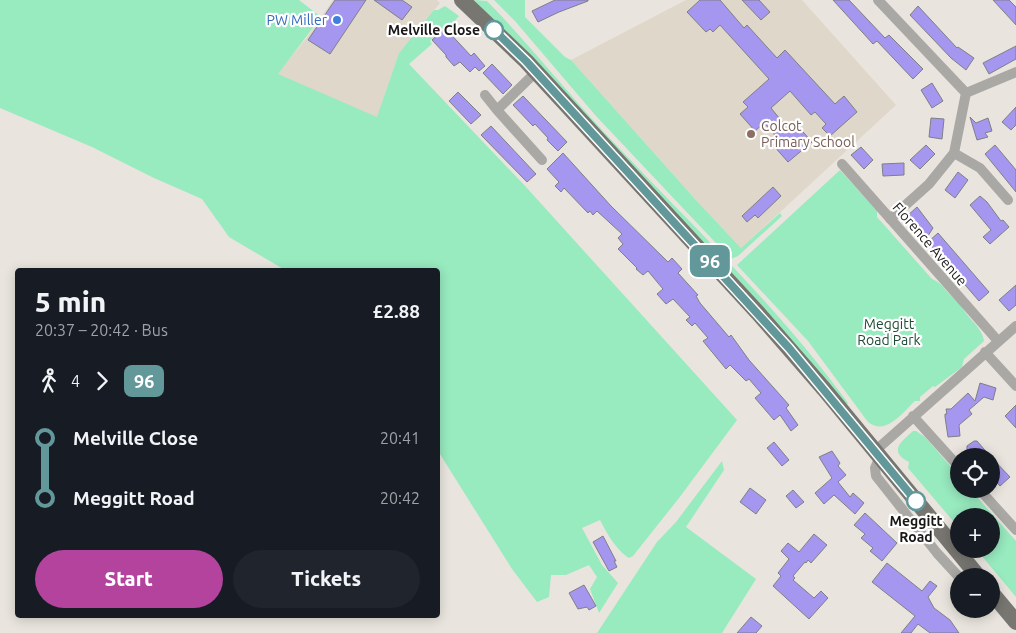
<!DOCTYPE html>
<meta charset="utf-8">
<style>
body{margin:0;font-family:Ubuntu,sans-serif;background:#20242c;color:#f1f3f6;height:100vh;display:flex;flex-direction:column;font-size:19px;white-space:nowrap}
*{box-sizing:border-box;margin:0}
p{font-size:16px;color:#9ea1a6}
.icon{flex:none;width:28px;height:28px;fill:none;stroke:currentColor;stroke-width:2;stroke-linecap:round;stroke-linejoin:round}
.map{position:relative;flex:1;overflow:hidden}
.details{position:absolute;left:15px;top:268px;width:425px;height:350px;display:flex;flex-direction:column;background:#171b24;border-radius:5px;box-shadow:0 2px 12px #0003}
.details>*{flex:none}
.badge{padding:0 10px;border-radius:8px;font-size:18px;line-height:32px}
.controls{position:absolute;left:950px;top:448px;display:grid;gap:10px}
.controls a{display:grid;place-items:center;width:50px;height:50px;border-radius:50%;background:#171b24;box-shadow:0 2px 12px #0003;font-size:25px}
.map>.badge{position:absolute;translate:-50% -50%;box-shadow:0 0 0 2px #fff}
.legs{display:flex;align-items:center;gap:8px;height:55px;padding:0 20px;font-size:16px}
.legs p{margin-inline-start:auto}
.head{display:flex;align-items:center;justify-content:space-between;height:85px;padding:0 20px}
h1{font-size:28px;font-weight:800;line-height:38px}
.action{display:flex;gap:10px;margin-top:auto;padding:10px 20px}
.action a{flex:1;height:58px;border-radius:30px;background:#b4439e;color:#fff;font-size:20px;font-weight:800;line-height:58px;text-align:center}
.action a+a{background:#20242c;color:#f1f3f6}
ul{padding:0 20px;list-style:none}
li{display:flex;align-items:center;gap:18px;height:60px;font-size:19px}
li i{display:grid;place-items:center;width:8px;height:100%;margin:0 6px;background:currentColor}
li i::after{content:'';width:12px;height:12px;margin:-6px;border:4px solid;border-radius:50%;background:#171b24}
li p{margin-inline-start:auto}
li:first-child i{background:linear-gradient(#0000 50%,currentColor 0)}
li:last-child i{background:linear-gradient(currentColor 50%,#0000 0)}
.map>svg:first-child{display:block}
</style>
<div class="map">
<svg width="1016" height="633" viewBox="0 0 1016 633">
<rect width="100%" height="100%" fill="#e9e5de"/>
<path fill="#dfd7ca" d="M333,0H437L440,3L399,53L377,118L277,74L305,40Z
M686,0H802L896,105L741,248L695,199L571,60Z"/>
<path fill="#98eabf" d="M0,0H299L321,17L278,74L377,117L399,53L434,10H438L445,6L459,16L448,28C442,28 434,37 430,41L432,44L409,64L526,187L737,420L679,498L633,556L629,558C617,551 606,532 600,520L582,528L602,565L618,583L599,613L590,589L597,577L589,565L566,575H551L549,597L537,602L512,569L438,451V270H285L229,237L202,199L154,178L92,147L0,108Z
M474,0L487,1C533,48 573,100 618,147C697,230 781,311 848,403L846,406Z
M494,0H525V17L565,57L571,60L695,199L741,248L780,213L782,216L738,256L731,259L596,116L515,21Z
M840,170L877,211V217L932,279C944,283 948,297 960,302C964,317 982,325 984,341L964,359L962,367L935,387L933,386L920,397V401H915C902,413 886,436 868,422L808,341L737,265Z
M913,431H916L925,437L959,476V489H970L1016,541V597L976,549H991V516H959V528L908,468L909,462C888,451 901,442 913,431Z
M722,461L724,470L686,527L756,579L722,633H597L657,542L676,522Z"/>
<path fill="#a597ef" stroke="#7f7f85" d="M335,0H366L330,54L308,40Z
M374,0H402L412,7L402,20Z
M555,0H588V1L559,12L538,22L532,11Z
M700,0H720L744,28L747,25L777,58L785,50L835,104L844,96L857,112L830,136L822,128L826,124L815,112L811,115L790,91L771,108L789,130L796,124L812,142L788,162L773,145L779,140L764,123L755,131L740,114L748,107L743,102L769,79L720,25L713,32L710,29L706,32L687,12Z
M742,0H759L770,12L761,20Z
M833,0H849L885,38L889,35L923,69L913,79L877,41L873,44Z
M993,0H1009L1016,7V25Z
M918,6L957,48L958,47L974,58L966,70L951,58L910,15Z
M445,28L471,56L474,53L485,66L479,71L475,67L470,72L460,62L454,66L446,57V55L432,40Z
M1016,46V59L989,74L983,63Z
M492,64L512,85L503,94L483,73Z
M932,83L943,101L932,108L921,90Z
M458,92L481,115L471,124L449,101Z
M523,96L567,142L558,151L547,140L548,138L535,124L533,126L513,105Z
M1016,107V125L1011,130L1002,122Z
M970,117L976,123L988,118L992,131L985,133L988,137L977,140Z
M931,118L944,119L942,139L929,137Z
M491,126L536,174L527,182L481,135Z
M926,145L935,154L920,169L910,160Z
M995,145L1016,170V192L985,154Z
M861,147L873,160L864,169L851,155Z
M563,153L611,206L668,262L672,258L682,269L678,273L698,295L696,296L700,303L729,337L731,335L749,360L789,405L786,408L798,425L791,431L780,415L774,420L755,398L761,393L749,379L746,381L730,365L726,369L703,341L708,338L695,323L692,326L686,320L690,317L673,299L666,304L657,294L663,289L648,271L643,275L636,269L637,268L618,249L623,244L618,238L622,234L597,211L593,215L590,211L588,213L564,188L561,192L555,186L559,182L547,169Z
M904,163V175L883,176L882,164Z
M958,172L968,180L955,198L945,190Z
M773,187L781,196L758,218L755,215L747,222L742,216Z
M980,196L987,202L1001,221L1003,220L1009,227L990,244L983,237L991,230L970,205Z
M917,207L933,228L926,239L906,217Z
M938,233L989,292L979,301L928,242Z
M1016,285V305L1009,311L999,300Z
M980,383L996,388L993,400L984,397L969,410L972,414L959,425L960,436L948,437L945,417V414H947L946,409H951L968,393L975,401Z
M1016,405V428L1005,416Z
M974,441H977L990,456H973L967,450V446Z
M774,442L789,460L782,466L767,448Z
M832,451L840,463L838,466L846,475L838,482L850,497L853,493L864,503L855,514L834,495L824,504L815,493L832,478L819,457Z
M991,457L1010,477L1000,486L991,476Z
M750,488L766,500L756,514L740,502Z
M793,490L804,502L796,508L786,496Z
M865,513L897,543L882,561L870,551L873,548L861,538L865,534L854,525Z
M814,534L827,545L811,563L808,560L806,563L805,562L793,576L795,578L793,580L814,598L821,591L828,598L809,619L773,586L781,576L778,573L789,559L781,551L788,543L799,552Z
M603,536L616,561H614L617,567L609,571L593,542Z
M887,563L922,591L930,581L937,586L928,597L934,608L950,620L959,633H930L918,624L911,633H901L915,616L872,582Z
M584,585L596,606L589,610L587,607L578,609L569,593Z
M751,617L762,626L756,633H737Z"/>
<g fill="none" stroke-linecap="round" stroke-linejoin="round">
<path stroke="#aaa8a5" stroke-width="10" d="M878,0L966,93
M536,72L497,110L542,160
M966,93L1016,72
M485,95L497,110
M954,153L980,168L1008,200
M842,164L998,341
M890,219L929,184L954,153L966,93
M985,352L1016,386
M913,416L959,467
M875,451L1016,326
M880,457L875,468L876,476L937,553L959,577
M979,489L1016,530"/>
<path stroke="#787670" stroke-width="16" d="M462,0L526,61L758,313L824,389L978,576
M991,592L1016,622"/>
</g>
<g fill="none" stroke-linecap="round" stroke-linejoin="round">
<defs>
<path id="line-1" d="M494,30L526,61L789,348L916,501"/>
</defs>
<use href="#line-1" stroke="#fff" stroke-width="11"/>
<use href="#line-1" stroke="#63989b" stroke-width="8"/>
</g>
<circle fill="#3f7fe0" stroke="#fff" stroke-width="2" cx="337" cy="20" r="5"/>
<g fill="#fff" stroke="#63989b" stroke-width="2.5">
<circle cx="494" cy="30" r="9"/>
<circle cx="916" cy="501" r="9"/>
</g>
<circle fill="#8d6e63" stroke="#fff" stroke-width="2" cx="751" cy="134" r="5"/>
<g text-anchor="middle" stroke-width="4.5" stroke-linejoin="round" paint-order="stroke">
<g font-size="14" fill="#366cbe" stroke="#fff" text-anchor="end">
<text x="327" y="25">PW Miller</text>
</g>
<g font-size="14" font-weight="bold" fill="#191715" stroke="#fff" text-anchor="end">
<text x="480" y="35">Melville Close</text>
<text x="916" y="526" text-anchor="middle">Meggitt<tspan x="916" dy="16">Road</tspan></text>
</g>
<g font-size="14" fill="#785e54" stroke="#fff" text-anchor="start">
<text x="761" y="131">Colcot<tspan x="761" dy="16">Primary School</tspan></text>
</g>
<g font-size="14" fill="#191715" stroke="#fff">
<text transform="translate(930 244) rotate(49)" y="5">Florence Avenue</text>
</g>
<g font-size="14" fill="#1e4b36" stroke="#fff">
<text x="889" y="329">Meggitt<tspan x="889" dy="16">Road Park</tspan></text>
</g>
</g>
</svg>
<div class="controls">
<a><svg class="icon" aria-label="locate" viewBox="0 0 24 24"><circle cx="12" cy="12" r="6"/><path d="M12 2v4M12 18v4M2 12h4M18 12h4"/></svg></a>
<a>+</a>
<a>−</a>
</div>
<b class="badge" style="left:710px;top:261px;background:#63989b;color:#fff">96</b>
<section class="details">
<div class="head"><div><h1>5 min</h1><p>20:37 – 20:42 · Bus</p></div><b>£2.88</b></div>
<div class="legs"><svg class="icon" aria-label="walk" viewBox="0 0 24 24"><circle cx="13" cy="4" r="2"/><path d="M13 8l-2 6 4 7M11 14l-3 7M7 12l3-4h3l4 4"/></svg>4<svg class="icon" aria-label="forward" viewBox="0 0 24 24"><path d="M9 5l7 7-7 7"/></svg><b class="badge" style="background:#63989b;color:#fff">96</b></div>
<ul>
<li><i style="color:#63989b"></i><b>Melville Close</b><p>20:41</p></li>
<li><i style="color:#63989b"></i><b>Meggitt Road</b><p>20:42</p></li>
</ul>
<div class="action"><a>Start</a><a>Tickets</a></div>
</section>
</div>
